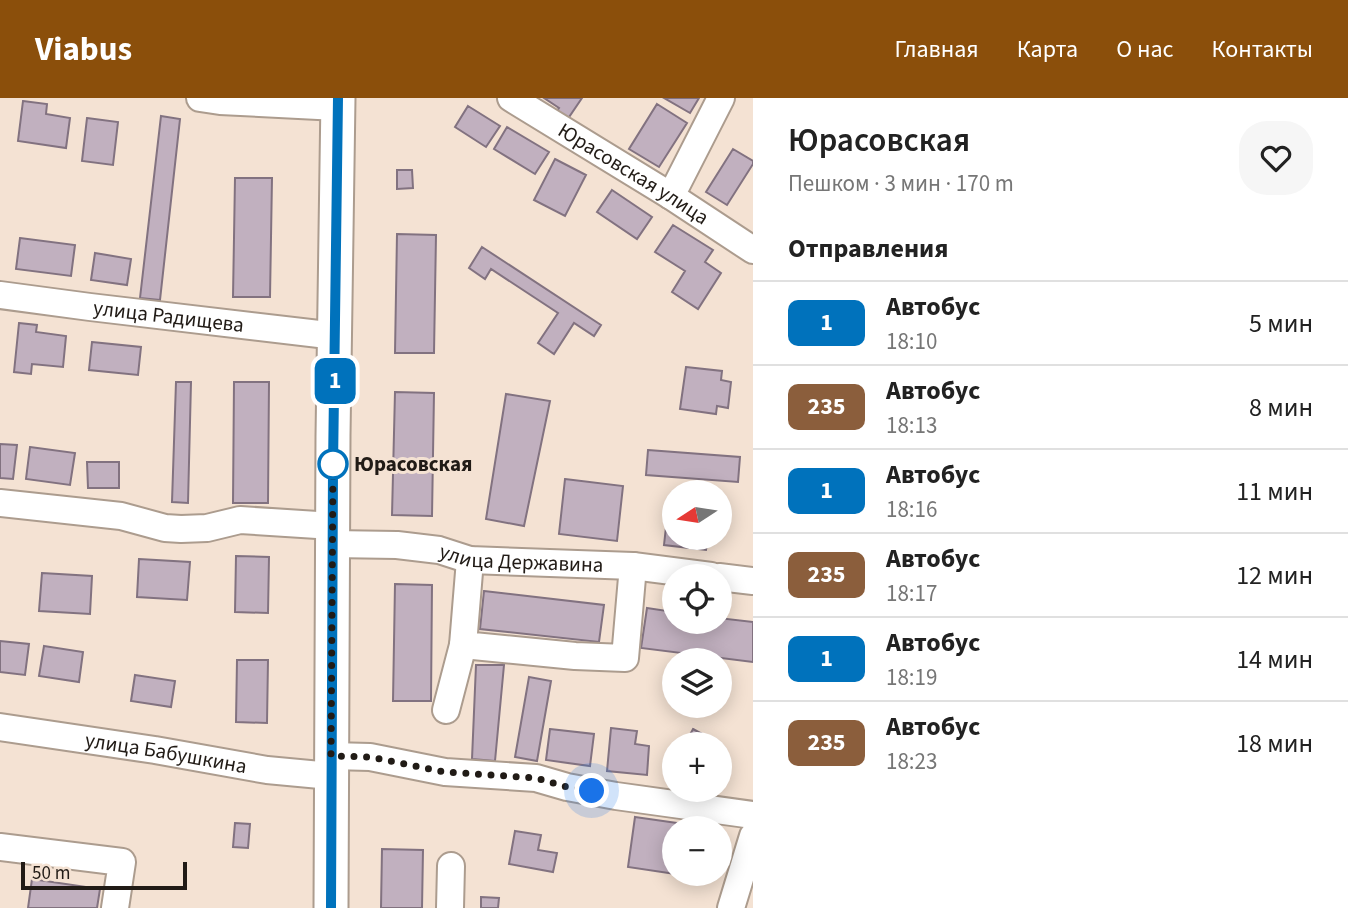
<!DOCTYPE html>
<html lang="ru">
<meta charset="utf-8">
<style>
body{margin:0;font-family:"Source Sans 3",sans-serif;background:#f6f6f6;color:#222;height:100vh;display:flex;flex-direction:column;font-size:26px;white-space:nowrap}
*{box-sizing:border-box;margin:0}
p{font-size:23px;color:#767676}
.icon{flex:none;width:38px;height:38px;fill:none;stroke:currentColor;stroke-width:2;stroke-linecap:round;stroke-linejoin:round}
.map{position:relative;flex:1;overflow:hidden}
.drawer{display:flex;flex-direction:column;background:#fff;width:595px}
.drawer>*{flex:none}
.badge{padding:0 14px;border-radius:10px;font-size:24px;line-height:46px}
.needle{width:46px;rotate:258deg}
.tools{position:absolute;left:662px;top:382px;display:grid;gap:14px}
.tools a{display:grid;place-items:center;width:70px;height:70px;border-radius:50%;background:#fff;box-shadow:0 4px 18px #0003;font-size:35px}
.scale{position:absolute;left:21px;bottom:18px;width:166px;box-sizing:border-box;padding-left:7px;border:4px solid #211b16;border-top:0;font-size:19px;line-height:24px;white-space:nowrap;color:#211b16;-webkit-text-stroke:5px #f4e2d3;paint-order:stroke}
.you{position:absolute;width:35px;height:35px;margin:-18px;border:5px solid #fff;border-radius:50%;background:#1a73e8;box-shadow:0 0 0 10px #1a73e833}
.map>.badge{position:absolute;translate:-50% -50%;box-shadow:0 0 0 4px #fff}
h2{padding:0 35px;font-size:26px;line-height:63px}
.round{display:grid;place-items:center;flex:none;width:74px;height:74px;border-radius:28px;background:#f6f6f6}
.summary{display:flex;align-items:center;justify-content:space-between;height:119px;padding:0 35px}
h1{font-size:33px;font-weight:600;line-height:52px}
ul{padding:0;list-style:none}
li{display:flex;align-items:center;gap:21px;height:84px;padding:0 35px;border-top:2px solid #e0e0e0}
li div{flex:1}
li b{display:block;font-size:26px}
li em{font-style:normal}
li .badge{min-width:77px;font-weight:700;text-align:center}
header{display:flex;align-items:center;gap:42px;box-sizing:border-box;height:98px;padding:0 35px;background:#8b4f0b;color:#fff}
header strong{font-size:33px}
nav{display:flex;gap:38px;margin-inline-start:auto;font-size:24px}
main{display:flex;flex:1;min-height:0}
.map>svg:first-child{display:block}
</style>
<header>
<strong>Viabus</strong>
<nav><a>Главная</a><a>Карта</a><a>О нас</a><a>Контакты</a></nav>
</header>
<main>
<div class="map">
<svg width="753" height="810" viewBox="0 0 753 810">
<rect width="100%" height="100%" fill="#f4e2d3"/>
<path fill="#c1b0bf" stroke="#827280" stroke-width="2" d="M544,0H582L565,25L554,17L559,10Z
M664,0H699L690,15Z
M23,3L47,6L46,16L70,20L66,50L18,43Z
M657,6L687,25L659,69L629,51Z
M468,8L500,28L486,49L455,29Z
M161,18L180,21L160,202L140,200Z
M87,20L118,24L113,67L82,63Z
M507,29L549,54L535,76L494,51Z
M733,51L753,63V66L727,107L706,94Z
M555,61L586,77L565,118L534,102Z
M397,72H412L413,90L397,91Z
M235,80H272L270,199H233Z
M612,92L652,119L637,141L597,114Z
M673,127L713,152L705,164L721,175L698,211L672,194L685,173L655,154Z
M397,136L436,137L434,255H395Z
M20,140L75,147L71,178L16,171Z
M482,149L601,227L594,238L574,225L554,256L538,245L558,215L491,171L485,181L469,170Z
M95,155L131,161L127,187L91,182Z
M19,225L37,227L36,234L66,238L63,269L32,266L31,276L14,274Z
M92,244L141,249L138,277L89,272Z
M686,269L722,273L721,282L731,284L728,310L717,308L716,316L680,311Z
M176,284H191L188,405L172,404Z
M234,284H269L268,405H233Z
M395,294L434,295L432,418L392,417Z
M506,296L550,303L524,428L486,421Z
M0,346L17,347L13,381L0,380Z
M30,349L75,355L70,387L26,381Z
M648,352L740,359L738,384L646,377Z
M87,364H119V390H88Z
M565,381L623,388L617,443L559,436Z
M668,411L674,412V439H708L706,452L664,447Z
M236,458L269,459L268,515L235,514Z
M139,461L190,464L187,502L137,499Z
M42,475L92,478L90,516L39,513Z
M395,486L432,487L431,603H393Z
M484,493L604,507L599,544L480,531Z
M647,510L674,514V523H719V520L753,524V564L641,550Z
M0,543L29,546L25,577L0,574Z
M44,548L83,554L79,584L39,578Z
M237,562H268L267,625L236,624Z
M476,567H504L495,663L472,661Z
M135,577L175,583L171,609L131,603Z
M529,579L551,583L537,663L515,659Z
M611,630L637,633L635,646L649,648L647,677L607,673Z
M550,631L594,636L590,668L546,662Z
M693,631L704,637L700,646H685Z
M635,719L712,730H674V775H709V781L628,769Z
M235,725L250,726L248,750L233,749Z
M515,733L541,737L538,752L557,755L553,774L509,766Z
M382,751L423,752L422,810H381Z
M32,781L100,791L97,810H28Z
M481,799L499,800L498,810H481Z"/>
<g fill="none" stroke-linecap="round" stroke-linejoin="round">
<defs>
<g id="minor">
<path d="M200,0L220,3L338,9"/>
<path id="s1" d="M511,0L671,98L753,152"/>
<path d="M671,98L721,0"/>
<path id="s2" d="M0,197L90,209L336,238"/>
<path d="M0,405L121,418L165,430L181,431L207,430L240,422L333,428"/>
<path id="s3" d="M332,446L397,447L439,452L470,462L633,468L711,478"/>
<path d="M470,462L463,547L575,558L625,560L633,468"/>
<path d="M719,479L753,483"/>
<path d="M446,612L463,547"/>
<path id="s4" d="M0,629L155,652L267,672L331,678"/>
<path d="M331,658L370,659L445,674L536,680L567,689L616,698L753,717"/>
<path d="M0,749L122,764L115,810"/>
<path d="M450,810L451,768"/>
<path d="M731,810L753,738"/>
</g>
<path id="major" d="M331,810L333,338L338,0"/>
</defs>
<use href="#minor" stroke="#ac9c8e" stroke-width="30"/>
<use href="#major" stroke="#ac9c8e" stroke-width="37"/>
<use href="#minor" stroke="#fff" stroke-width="26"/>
<use href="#major" stroke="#fff" stroke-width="33"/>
</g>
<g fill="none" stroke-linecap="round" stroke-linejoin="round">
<defs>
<path id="line" d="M331,810L333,369L338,0"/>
</defs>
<use href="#line" stroke="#fff" stroke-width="16"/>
<use href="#line" stroke="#0072bc" stroke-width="10"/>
<path stroke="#211b16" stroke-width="7" stroke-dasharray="0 12.6" d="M333,366L331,658L370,659L445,674L536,680L567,689L592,693"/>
</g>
<circle fill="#fff" stroke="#0072bc" stroke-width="3.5" cx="333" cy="366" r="14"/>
<g text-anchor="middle" stroke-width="6" stroke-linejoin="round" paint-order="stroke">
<g font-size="21" fill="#211b16" stroke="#f4e2d3">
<text dy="7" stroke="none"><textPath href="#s1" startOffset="144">Юрасовская улица</textPath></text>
<text dy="7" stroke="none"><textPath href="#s2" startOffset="170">улица Радищева</textPath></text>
<text dy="7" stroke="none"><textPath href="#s3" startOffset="191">улица Державина</textPath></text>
<text dy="7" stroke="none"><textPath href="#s4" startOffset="168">улица Бабушкина</textPath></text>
</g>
<g font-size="21" font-weight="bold" fill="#211b16" stroke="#f4e2d3" text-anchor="start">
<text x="354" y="373">Юрасовская</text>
</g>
</g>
</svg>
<div class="tools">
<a><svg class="needle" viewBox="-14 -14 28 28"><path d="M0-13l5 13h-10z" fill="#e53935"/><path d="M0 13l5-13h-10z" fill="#767676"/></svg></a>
<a><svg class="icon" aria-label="locate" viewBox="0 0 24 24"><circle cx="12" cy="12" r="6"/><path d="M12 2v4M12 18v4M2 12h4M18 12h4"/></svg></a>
<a><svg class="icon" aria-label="layers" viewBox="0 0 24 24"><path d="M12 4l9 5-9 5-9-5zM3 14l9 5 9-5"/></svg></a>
<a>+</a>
<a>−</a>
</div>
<div class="scale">50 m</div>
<div class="you" style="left:592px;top:693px"></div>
<b class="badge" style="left:335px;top:283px;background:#0072bc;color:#fff">1</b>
</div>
<section class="drawer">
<div class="summary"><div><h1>Юрасовская</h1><p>Пешком · 3 мин · 170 m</p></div><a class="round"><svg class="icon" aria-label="heart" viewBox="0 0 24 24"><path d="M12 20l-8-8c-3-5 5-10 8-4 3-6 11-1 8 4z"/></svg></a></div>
<h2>Отправления</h2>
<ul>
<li><span class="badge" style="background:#0072bc;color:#fff">1</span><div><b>Автобус</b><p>18:10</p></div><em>5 мин</em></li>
<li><span class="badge" style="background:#8b5e3c;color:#fff">235</span><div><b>Автобус</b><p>18:13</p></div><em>8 мин</em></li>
<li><span class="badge" style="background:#0072bc;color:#fff">1</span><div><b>Автобус</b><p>18:16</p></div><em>11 мин</em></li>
<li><span class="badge" style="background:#8b5e3c;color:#fff">235</span><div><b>Автобус</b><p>18:17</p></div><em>12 мин</em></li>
<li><span class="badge" style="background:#0072bc;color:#fff">1</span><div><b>Автобус</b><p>18:19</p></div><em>14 мин</em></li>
<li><span class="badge" style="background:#8b5e3c;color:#fff">235</span><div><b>Автобус</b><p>18:23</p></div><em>18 мин</em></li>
</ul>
</section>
</main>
